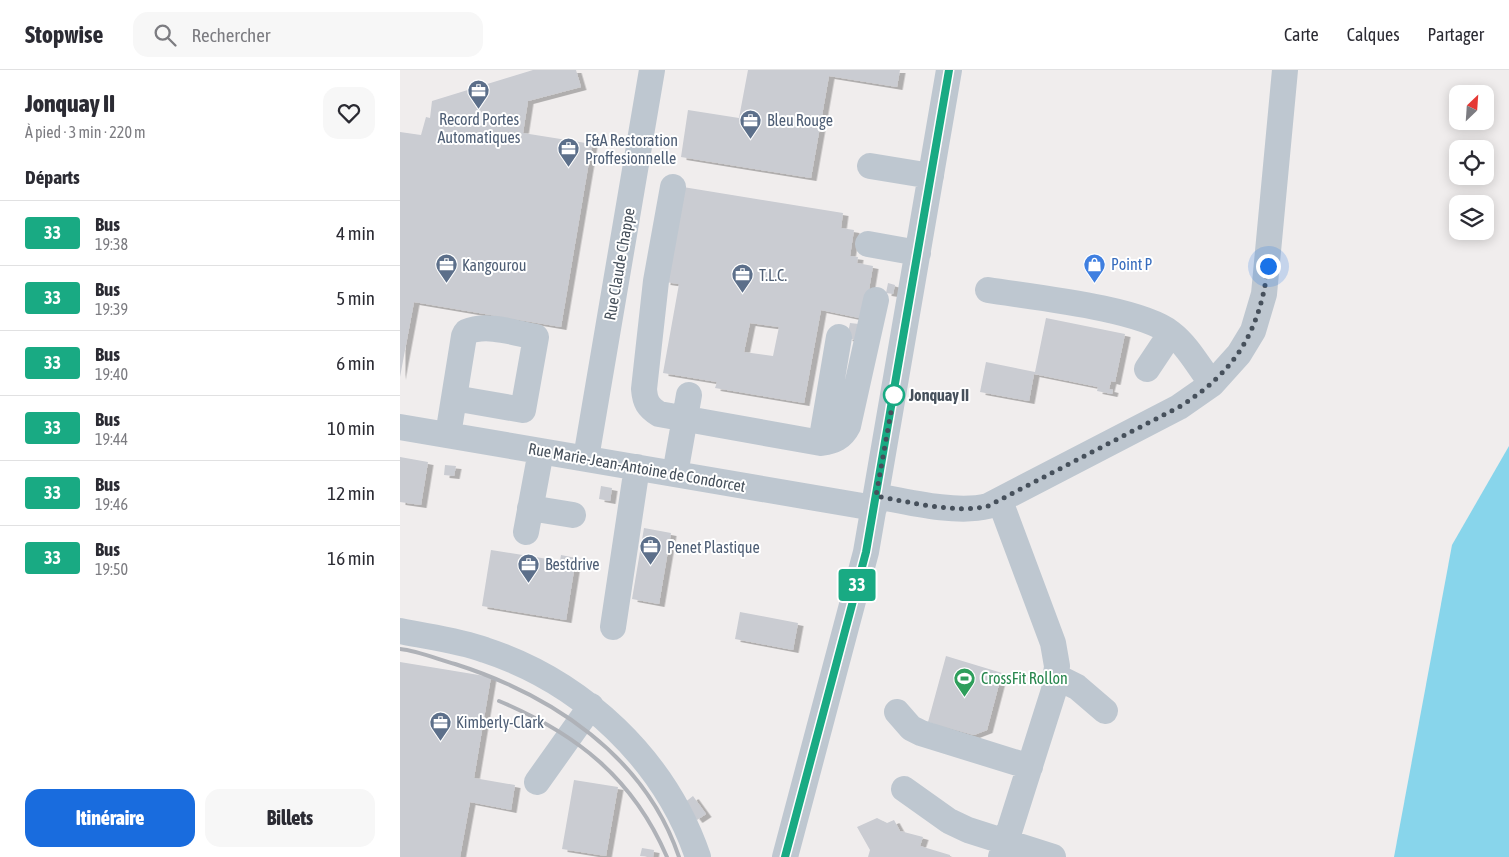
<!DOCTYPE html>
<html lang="fr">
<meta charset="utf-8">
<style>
body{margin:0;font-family:"Asap Condensed",sans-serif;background:#f7f7f7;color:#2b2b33;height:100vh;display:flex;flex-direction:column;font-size:19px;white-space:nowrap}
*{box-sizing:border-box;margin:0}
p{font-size:16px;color:#7c7c81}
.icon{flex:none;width:28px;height:28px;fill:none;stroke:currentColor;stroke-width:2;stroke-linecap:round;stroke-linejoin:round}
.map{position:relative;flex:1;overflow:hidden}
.sheet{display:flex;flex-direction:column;background:#fff;width:400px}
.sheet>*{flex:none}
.badge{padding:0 10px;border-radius:4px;font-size:18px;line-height:32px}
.needle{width:32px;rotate:25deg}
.controls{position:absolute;left:1049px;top:15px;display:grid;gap:10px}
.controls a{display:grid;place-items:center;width:45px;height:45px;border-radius:10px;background:#fff;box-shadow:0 2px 12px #0003;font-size:25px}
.you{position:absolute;width:25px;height:25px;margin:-12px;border:4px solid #fff;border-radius:50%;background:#1a73e8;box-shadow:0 0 0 8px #1a73e833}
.map>.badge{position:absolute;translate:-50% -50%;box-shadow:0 0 0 2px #fff}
h2{padding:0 25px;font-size:19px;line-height:45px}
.round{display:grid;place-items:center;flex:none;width:52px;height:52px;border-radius:15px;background:#f7f7f7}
.head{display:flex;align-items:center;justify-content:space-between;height:85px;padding:0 25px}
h1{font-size:24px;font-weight:800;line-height:38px}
.primary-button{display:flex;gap:10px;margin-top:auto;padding:10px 25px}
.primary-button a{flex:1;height:58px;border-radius:15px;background:#196cde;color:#fff;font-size:20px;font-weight:800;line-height:58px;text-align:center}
.primary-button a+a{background:#f7f7f7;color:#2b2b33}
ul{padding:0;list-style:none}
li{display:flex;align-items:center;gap:15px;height:65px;padding:0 25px;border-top:1px solid #e1e1e2}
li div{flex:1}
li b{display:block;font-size:19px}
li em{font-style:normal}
li .badge{min-width:55px;font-weight:700;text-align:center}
header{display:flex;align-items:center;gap:30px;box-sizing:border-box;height:70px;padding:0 25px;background:#fff;border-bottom:1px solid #e1e1e2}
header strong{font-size:24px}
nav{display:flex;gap:28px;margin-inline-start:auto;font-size:18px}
.search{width:350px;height:45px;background:#f7f7f7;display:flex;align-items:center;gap:12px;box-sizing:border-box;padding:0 18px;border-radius:15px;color:#7c7c81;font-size:19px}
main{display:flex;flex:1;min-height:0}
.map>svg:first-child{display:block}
</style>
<header>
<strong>Stopwise</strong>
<div class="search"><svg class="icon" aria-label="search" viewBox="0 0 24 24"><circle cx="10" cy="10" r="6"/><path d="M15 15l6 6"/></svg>Rechercher</div>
<nav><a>Carte</a><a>Calques</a><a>Partager</a></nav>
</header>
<main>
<section class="sheet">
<div class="head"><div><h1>Jonquay II</h1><p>À pied · 3 min · 220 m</p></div><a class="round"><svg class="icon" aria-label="heart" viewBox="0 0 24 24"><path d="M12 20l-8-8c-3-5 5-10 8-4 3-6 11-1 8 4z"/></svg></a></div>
<h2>Départs</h2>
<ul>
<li><span class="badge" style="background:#19aa83;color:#fff">33</span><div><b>Bus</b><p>19:38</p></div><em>4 min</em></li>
<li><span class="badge" style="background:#19aa83;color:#fff">33</span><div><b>Bus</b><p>19:39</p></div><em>5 min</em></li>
<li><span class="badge" style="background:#19aa83;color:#fff">33</span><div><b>Bus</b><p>19:40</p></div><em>6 min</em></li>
<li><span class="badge" style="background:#19aa83;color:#fff">33</span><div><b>Bus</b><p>19:44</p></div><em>10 min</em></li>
<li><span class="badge" style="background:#19aa83;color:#fff">33</span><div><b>Bus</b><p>19:46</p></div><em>12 min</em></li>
<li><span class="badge" style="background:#19aa83;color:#fff">33</span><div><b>Bus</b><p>19:50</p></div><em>16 min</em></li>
</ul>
<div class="primary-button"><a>Itinéraire</a><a>Billets</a></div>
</section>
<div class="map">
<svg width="1109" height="787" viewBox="0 0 1109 787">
<defs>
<filter id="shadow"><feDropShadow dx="5.5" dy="3" stdDeviation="0" flood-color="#0004"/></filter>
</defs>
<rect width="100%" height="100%" fill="#f0eded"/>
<path fill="#88d5eb" d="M1109,376V787H994L1052,475Z"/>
<path fill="#caccd2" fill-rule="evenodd" filter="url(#shadow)" d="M133,0H176L181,17L128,31L123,63L192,74L161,257L14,232L0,307V62L21,65L26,47L30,48L32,31Z
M348,0H500L497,17L429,6L411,108L281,87L288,40L339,48Z
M283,117L443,143L441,158L454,160L450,186L458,187L457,193L473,196L464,249L421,240L404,333L315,318L317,312L263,303L279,214L265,212ZM350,253L379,257L373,286L344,282Z
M488,213L495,215L493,224L486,223Z
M646,248L725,264L715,312L711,311L709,319L713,320L712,324L697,321L698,317L634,304L629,331L580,322L586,292L635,302Z
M450,253L459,254L456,270L447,268Z
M0,387L28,392L21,435L0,432Z
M45,395L56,396L54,406L44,405Z
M201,416L212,418L210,431L199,429Z
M244,458L271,463L259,534L232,529Z
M91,480L160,491L161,485L176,488L166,550L82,536Z
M340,542L398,553L393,580L335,569Z
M546,586L602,603L587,660L574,665L528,652Z
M0,592L91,607L74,708L115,715L111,740L70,732L60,787H0Z
M174,710L218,717L206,786L162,779Z
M293,726L306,744L297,750L284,733Z
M477,748L487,753L494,750L500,761L523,767L520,776L550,785V787H468L470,780L457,757Z
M242,778L254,780L253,787L240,786Z"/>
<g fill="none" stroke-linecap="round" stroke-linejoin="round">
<path stroke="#bec7d0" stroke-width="26" d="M470,96L531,106
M273,117L256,211L244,319C245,332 248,337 259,344L421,373C434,371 442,368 448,356L476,230
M468,174L518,183
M588,220C631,227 740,238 771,263C788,276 799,297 812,314
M747,299L771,263
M0,357L474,438
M48,365L64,266L66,262C87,253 115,263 136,267L123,340L54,328
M421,373L439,267
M186,388L252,0
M275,404L289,325
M476,426C508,432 557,444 588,436L779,337L812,314L839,284L853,261L864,224L885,0
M600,431L653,573L657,596L654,620L601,787
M130,438L173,445
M126,462L141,381
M213,557L237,397
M0,561C29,567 58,570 85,580C183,612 265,690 298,787
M657,607L677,617L705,641
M497,642L511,658L521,663L630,697
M137,712L191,636
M504,719L549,751L568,760L653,787
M385,787L466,482L549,0"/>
<path stroke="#afb2b8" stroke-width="4" d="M0,579C18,581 37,589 55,594C152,625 245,686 279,787
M99,631C177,664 233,708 267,787"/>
</g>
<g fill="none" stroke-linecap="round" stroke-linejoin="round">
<defs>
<path id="line" d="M385,787L466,482L549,0"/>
</defs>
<use href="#line" stroke="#fff" stroke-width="11"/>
<use href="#line" stroke="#19aa83" stroke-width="8"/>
<path stroke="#46505b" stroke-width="5" stroke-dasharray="0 9" d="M494,325L476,426C509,432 557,444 588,436L779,337C835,302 860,262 868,196"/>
</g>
<defs>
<symbol id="office-pin" viewBox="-11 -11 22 30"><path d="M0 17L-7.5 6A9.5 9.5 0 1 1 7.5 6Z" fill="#5c6f8a" stroke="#fff"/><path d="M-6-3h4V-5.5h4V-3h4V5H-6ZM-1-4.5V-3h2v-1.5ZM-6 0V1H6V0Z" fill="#fff"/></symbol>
<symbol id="shop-pin" viewBox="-11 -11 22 30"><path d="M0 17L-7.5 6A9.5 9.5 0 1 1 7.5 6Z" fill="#3f7fe0" stroke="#fff"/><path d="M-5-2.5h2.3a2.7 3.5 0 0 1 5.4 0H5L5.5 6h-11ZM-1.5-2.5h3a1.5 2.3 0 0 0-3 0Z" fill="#fff"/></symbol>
<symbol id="stadium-pin" viewBox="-11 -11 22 30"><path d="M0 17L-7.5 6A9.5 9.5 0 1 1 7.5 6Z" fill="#2e9e5b" stroke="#fff"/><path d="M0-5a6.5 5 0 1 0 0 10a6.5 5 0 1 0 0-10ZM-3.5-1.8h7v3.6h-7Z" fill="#fff"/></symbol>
</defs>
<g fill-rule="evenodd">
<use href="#office-pin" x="66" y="8" width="25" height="34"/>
<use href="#office-pin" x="338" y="38" width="25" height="34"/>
<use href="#office-pin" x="156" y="66" width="25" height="34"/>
<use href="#shop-pin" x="682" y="182" width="25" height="34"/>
<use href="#office-pin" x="34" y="182" width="25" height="34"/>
<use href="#office-pin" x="330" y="192" width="25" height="34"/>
<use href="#office-pin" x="238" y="464" width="25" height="34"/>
<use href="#office-pin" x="116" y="482" width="25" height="34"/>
<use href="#stadium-pin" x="552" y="596" width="25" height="34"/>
<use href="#office-pin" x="28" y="640" width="25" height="34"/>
</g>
<circle fill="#fff" stroke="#19aa83" stroke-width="2.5" cx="494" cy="325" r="10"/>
<g text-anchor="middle" stroke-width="4" stroke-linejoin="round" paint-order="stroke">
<g font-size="16" fill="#4e5e75" stroke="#fff" text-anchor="start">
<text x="79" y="55" text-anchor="middle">Record Portes<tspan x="79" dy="18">Automatiques</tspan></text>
<text x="367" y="56">Bleu Rouge</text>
<text x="185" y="76">F&amp;A Restoration<tspan x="185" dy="18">Proffesionnelle</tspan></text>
<text x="62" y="201">Kangourou</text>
<text x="359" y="211">T.L.C.</text>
<text x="267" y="483">Penet Plastique</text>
<text x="145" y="500">Bestdrive</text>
<text x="56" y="658">Kimberly-Clark</text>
</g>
<g font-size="16" fill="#46505b" stroke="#fff">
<text transform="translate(219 194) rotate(-80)" y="6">Rue Claude Chappe</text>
<text transform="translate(237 397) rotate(10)" y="6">Rue Marie-Jean-Antoine de Condorcet</text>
</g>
<g font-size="16" fill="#366cbe" stroke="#fff" text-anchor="start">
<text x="711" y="200">Point P</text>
</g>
<g font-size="16" font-weight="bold" fill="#46505b" stroke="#fff" text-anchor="start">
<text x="509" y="331">Jonquay II</text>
</g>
<g font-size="16" fill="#27864d" stroke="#fff" text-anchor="start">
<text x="581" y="614">CrossFit Rollon</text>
</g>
</g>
</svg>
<div class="controls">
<a><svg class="needle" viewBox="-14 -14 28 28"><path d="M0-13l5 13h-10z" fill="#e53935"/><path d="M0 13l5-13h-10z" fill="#7c7c81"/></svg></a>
<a><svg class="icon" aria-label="locate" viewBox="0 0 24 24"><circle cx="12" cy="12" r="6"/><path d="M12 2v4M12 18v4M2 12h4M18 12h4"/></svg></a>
<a><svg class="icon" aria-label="layers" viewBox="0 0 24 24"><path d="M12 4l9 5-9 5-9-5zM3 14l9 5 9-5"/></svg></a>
</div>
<div class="you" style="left:868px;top:196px"></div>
<b class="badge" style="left:457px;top:515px;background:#19aa83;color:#fff">33</b>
</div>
</main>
